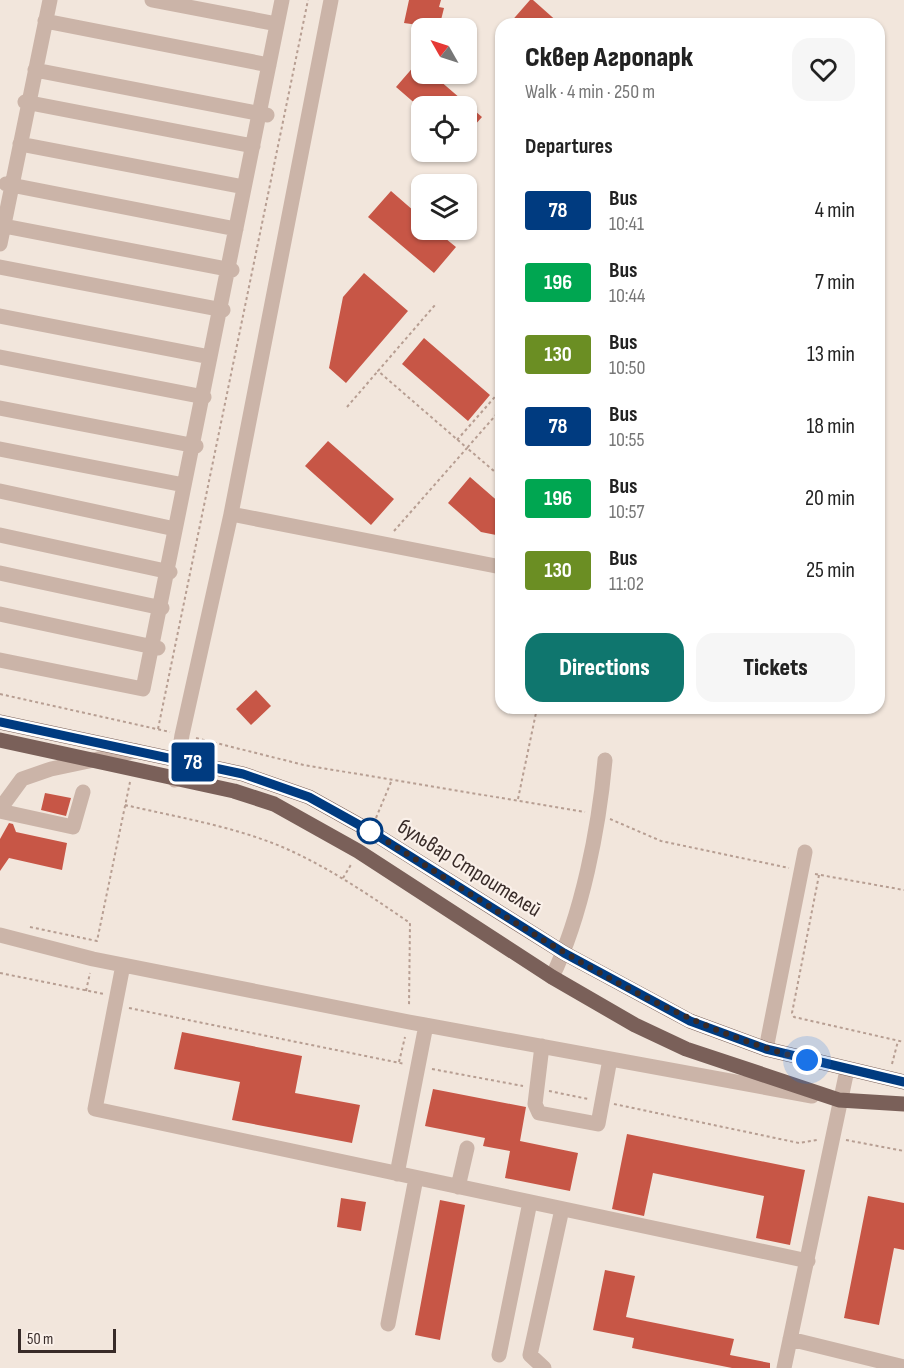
<!DOCTYPE html>
<meta charset="utf-8">
<style>
body{margin:0;font-family:"Sofia Sans Condensed",sans-serif;background:#f6f6f6;color:#222;height:100vh;display:flex;flex-direction:column;font-size:22px;white-space:nowrap}
*{box-sizing:border-box;margin:0}
p{font-size:20px;color:#767676}
.icon{flex:none;width:33px;height:33px;fill:none;stroke:currentColor;stroke-width:2;stroke-linecap:round;stroke-linejoin:round}
.map{position:relative;flex:1;overflow:hidden}
.panel{position:absolute;left:495px;top:18px;width:390px;height:696px;display:flex;flex-direction:column;background:#fff;border-radius:18px;box-shadow:0 2px 4px #0004}
.panel>*{flex:none}
.badge{padding:0 12px;border-radius:4px;font-size:21px;line-height:39px}
.needle{width:39px;rotate:309deg}
.fabs{position:absolute;left:411px;top:18px;display:grid;gap:12px}
.fabs a{display:grid;place-items:center;width:66px;height:66px;border-radius:12px;background:#fff;box-shadow:0 2px 4px #0004;font-size:30px}
.scale{position:absolute;left:18px;bottom:15px;width:98px;box-sizing:border-box;padding-left:6px;border:3px solid #382b28;border-top:0;font-size:16px;line-height:21px;white-space:nowrap;color:#382b28;-webkit-text-stroke:4px #faf0e9;paint-order:stroke}
.you{position:absolute;width:30px;height:30px;margin:-15px;border:4px solid #fff;border-radius:50%;background:#1a73e8;box-shadow:0 0 0 9px #1a73e833}
.map>.badge{position:absolute;translate:-50% -50%;box-shadow:0 0 0 3px #fff}
h2{padding:0 30px;font-size:22px;line-height:54px}
.round{display:grid;place-items:center;flex:none;width:63px;height:63px;border-radius:18px;background:#f6f6f6}
.summary{display:flex;align-items:center;justify-content:space-between;height:102px;padding:0 30px}
h1{font-size:28px;font-weight:800;line-height:45px}
.action{display:flex;gap:12px;margin-top:auto;padding:12px 30px}
.action a{flex:1;height:69px;border-radius:18px;background:#0f766e;color:#fff;font-size:24px;font-weight:800;line-height:69px;text-align:center}
.action a+a{background:#f6f6f6;color:#222}
ul{padding:0;list-style:none}
li{display:flex;align-items:center;gap:18px;height:72px;padding:0 30px}
li div{flex:1}
li b{display:block;font-size:22px}
li em{font-style:normal}
li .badge{min-width:66px;font-weight:700;text-align:center}
.map>svg:first-child{display:block}
</style>
<div class="map">
<svg width="904" height="1368" viewBox="0 0 904 1368">
<rect width="100%" height="100%" fill="#f2e6dc"/>
<path fill="#c75646" d="M409,0H441L439,7L444,8L439,28L404,23Z
M530,0H533L560,24H509Z
M422,57V74H432L482,117L466,135V106H418L396,87Z
M391,191L422,218V230H435L456,247L434,273L368,217Z
M364,273L408,311L346,383L329,368L343,297Z
M424,338L490,395L468,421L402,364Z
M328,441L394,499L371,525L305,466Z
M470,477L501,504V536L481,532L448,503Z
M256,690L271,706L251,725L236,709Z
M45,793L71,798L66,816L41,810Z
M9,823L13,824L16,832L67,843L62,870L9,858L0,871V839Z
M182,1032L302,1056L295,1093L360,1105L352,1143L232,1120L240,1082L174,1069Z
M433,1089L526,1107L520,1141L578,1153L570,1191L505,1178L510,1151L483,1146L485,1138L425,1126Z
M627,1134L805,1170L790,1245L756,1238L764,1196L653,1173L644,1216L612,1209Z
M868,1196L904,1203V1250L894,1248L879,1325L844,1318Z
M341,1198L366,1202L361,1231L337,1227Z
M440,1200L465,1205L440,1340L415,1335Z
M605,1270L635,1276L626,1317L734,1339L730,1355L770,1363V1368H732L632,1348L634,1338L593,1330Z"/>
<g fill="none" stroke-linecap="round" stroke-linejoin="round">
<path stroke="#b79e92" stroke-width="2" stroke-dasharray="3 3" stroke-linecap="butt" d="M347,407L378,371
M501,409L467,448L501,477
M457,440L501,390
M394,531L467,448L378,371L435,305
M0,694L170,732
M158,729L308,0
M196,738L304,765L585,812
M518,799L537,708
M125,805C177,817 231,826 280,846C327,866 369,895 410,923L409,1007
M376,818L391,782
M610,819L661,841L789,868
M815,874L904,890
M819,875L792,1013L794,1017L904,1042
M343,878L352,863
M30,927L97,941L130,782
M0,973L104,994
M86,991L90,973
M129,1008L405,1064
M399,1062L405,1037
M892,1064L898,1041
M432,1069L523,1086
M549,1091L588,1099
M614,1104L799,1143L817,1140
M846,1140L904,1151"/>
<path stroke="#cbb4a8" stroke-width="15" d="M152,0L277,24
M45,21L269,65
M35,70L267,115
M25,102L253,146
M20,144L244,187
M6,184L236,229
M4,226L232,270
M0,244L50,0
M0,267L223,310
M0,316L210,357
M0,357L204,397
M0,408L196,446
M0,449L184,485
M0,491L175,529
M231,514L501,567
M0,535L170,572
M0,573L162,608
M0,614L158,648
M0,660L143,689L282,0
M175,780L182,735L231,514L331,0
M0,809L22,779L51,769L136,751
M0,811L73,827L83,792
M0,935L93,959L409,1022L812,1096
M123,965L95,1109L808,1261
M552,977C582,916 599,827 605,760
M542,1046L535,1104L539,1113L598,1124L610,1059
M766,1049L805,852
M397,1174L426,1025
M458,1187L467,1148
M388,1324L416,1178
M790,1339L904,1367
M499,1355L530,1202
M544,1368L530,1355L562,1209
M784,1368L847,1070"/>
<path stroke="#7a6059" stroke-width="15" d="M0,722L243,774L309,797L370,831L564,953L690,1021L766,1049L904,1082
M0,740L234,791L274,804L358,851L552,977L635,1025L686,1049L839,1100L904,1104"/>
</g>
<g fill="none" stroke-linecap="round" stroke-linejoin="round">
<defs>
<path id="line" d="M0,722L243,774L309,797L370,831L564,953L690,1021L766,1049L904,1082"/>
</defs>
<use href="#line" stroke="#fff" stroke-width="14"/>
<use href="#line" stroke="#003b80" stroke-width="9"/>
<path stroke="#382b28" stroke-width="6" stroke-dasharray="0 10.8" d="M370,831C511,917 645,1018 807,1060"/>
</g>
<circle fill="#fff" stroke="#003b80" stroke-width="3" cx="370" cy="831" r="12"/>
<g text-anchor="middle" stroke-width="4.5" stroke-linejoin="round" paint-order="stroke">
<g font-size="22" fill="#382b28" stroke="#faf0e9">
<text transform="translate(470 867) rotate(32)" y="8">бульвар Строителей</text>
</g>
</g>
</svg>
<div class="fabs">
<a><svg class="needle" viewBox="-14 -14 28 28"><path d="M0-13l5 13h-10z" fill="#e53935"/><path d="M0 13l5-13h-10z" fill="#767676"/></svg></a>
<a><svg class="icon" aria-label="locate" viewBox="0 0 24 24"><circle cx="12" cy="12" r="6"/><path d="M12 2v4M12 18v4M2 12h4M18 12h4"/></svg></a>
<a><svg class="icon" aria-label="layers" viewBox="0 0 24 24"><path d="M12 4l9 5-9 5-9-5zM3 14l9 5 9-5"/></svg></a>
</div>
<div class="scale">50 m</div>
<div class="you" style="left:807px;top:1060px"></div>
<b class="badge" style="left:193px;top:762px;background:#003b80;color:#fff">78</b>
<section class="panel">
<div class="summary"><div><h1>Сквер Агропарк</h1><p>Walk · 4 min · 250 m</p></div><a class="round"><svg class="icon" aria-label="heart" viewBox="0 0 24 24"><path d="M12 20l-8-8c-3-5 5-10 8-4 3-6 11-1 8 4z"/></svg></a></div>
<h2>Departures</h2>
<ul>
<li><span class="badge" style="background:#003b80;color:#fff">78</span><div><b>Bus</b><p>10:41</p></div><em>4 min</em></li>
<li><span class="badge" style="background:#00a651;color:#fff">196</span><div><b>Bus</b><p>10:44</p></div><em>7 min</em></li>
<li><span class="badge" style="background:#6b8e23;color:#fff">130</span><div><b>Bus</b><p>10:50</p></div><em>13 min</em></li>
<li><span class="badge" style="background:#003b80;color:#fff">78</span><div><b>Bus</b><p>10:55</p></div><em>18 min</em></li>
<li><span class="badge" style="background:#00a651;color:#fff">196</span><div><b>Bus</b><p>10:57</p></div><em>20 min</em></li>
<li><span class="badge" style="background:#6b8e23;color:#fff">130</span><div><b>Bus</b><p>11:02</p></div><em>25 min</em></li>
</ul>
<div class="action"><a>Directions</a><a>Tickets</a></div>
</section>
</div>
